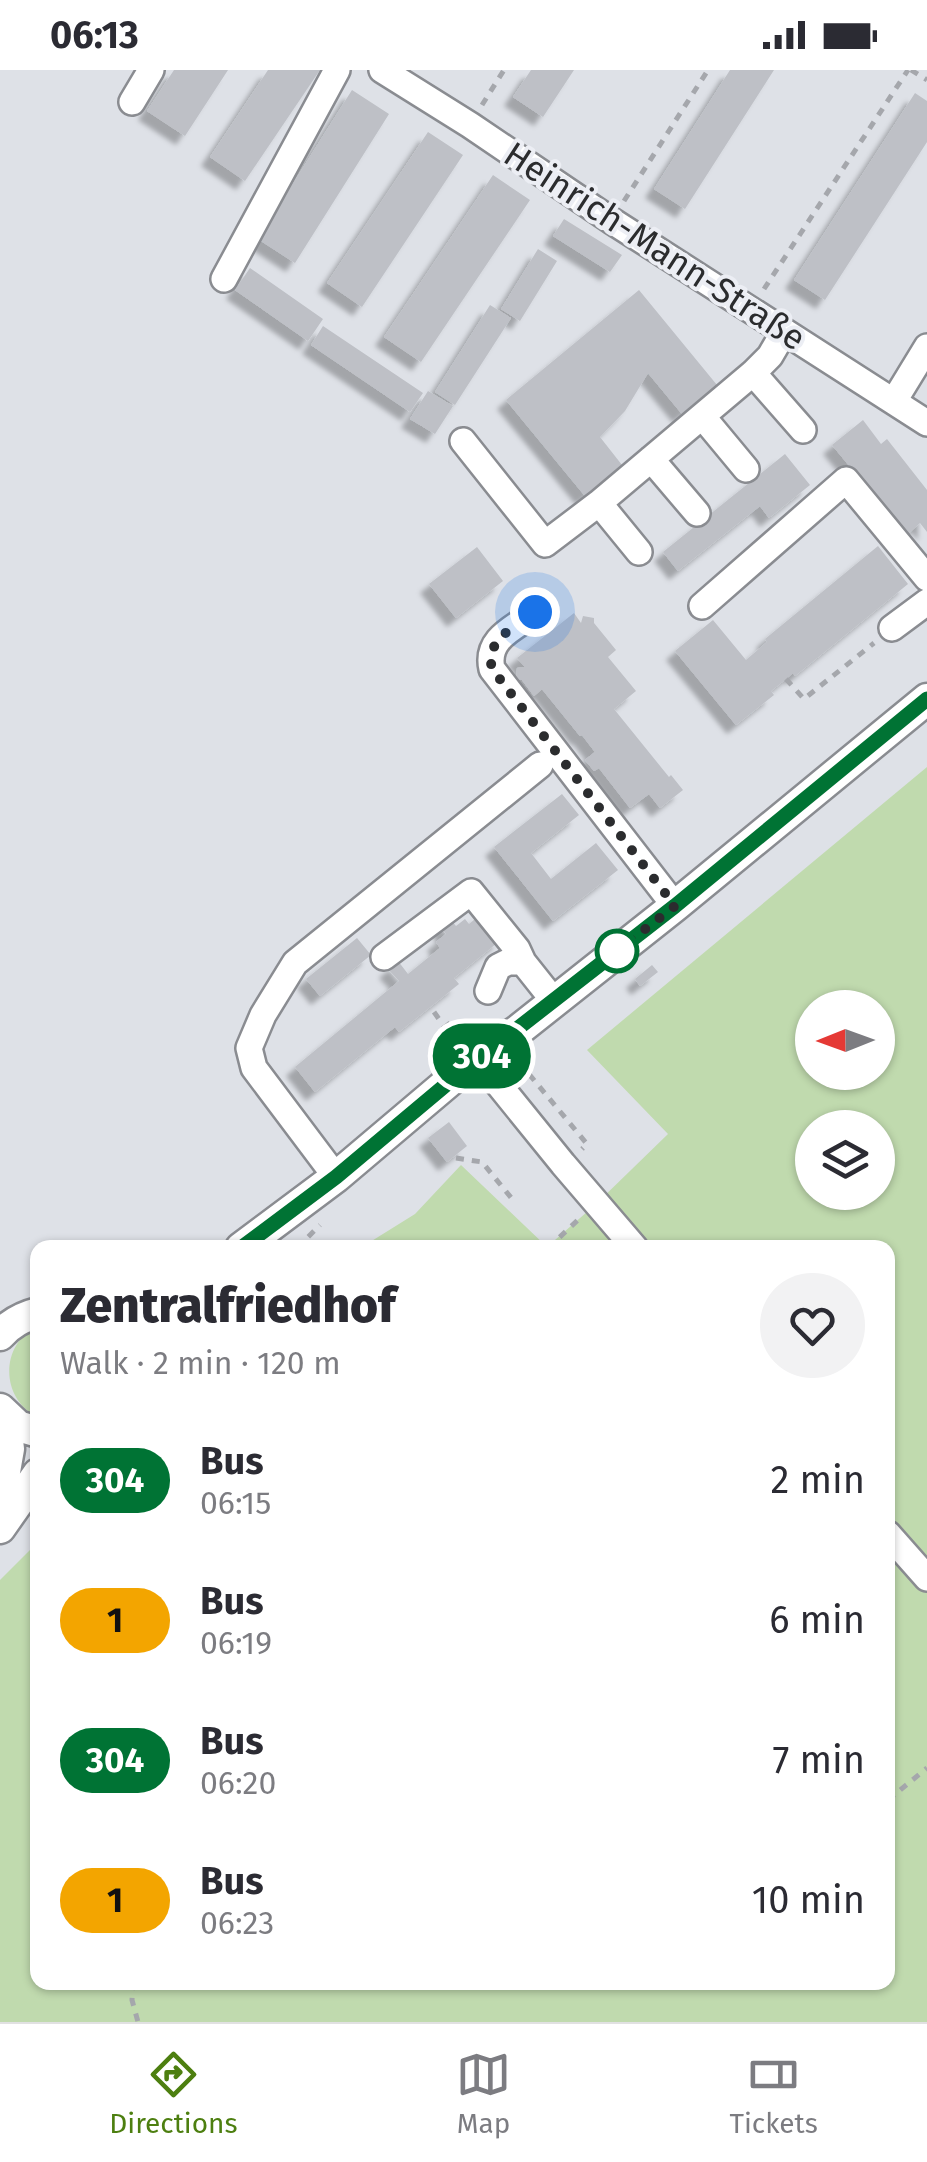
<!DOCTYPE html>
<meta charset="utf-8">
<style>
body{margin:0;font-family:"Fira Sans",sans-serif;background:#f2f2f3;color:#2b2b33;height:100vh;display:flex;flex-direction:column;font-size:38px;white-space:nowrap}
*{box-sizing:border-box;margin:0}
p{font-size:32px;color:#7c7c81}
.icon{flex:none;width:55px;height:55px;fill:none;stroke:currentColor;stroke-width:2;stroke-linecap:round;stroke-linejoin:round}
.map{position:relative;flex:1;overflow:hidden}
.details{position:absolute;left:30px;top:1170px;width:865px;height:750px;display:flex;flex-direction:column;background:#fff;border-radius:20px;box-shadow:0 2px 8px #0004}
.details>*{flex:none}
.badge{padding:0 20px;border-radius:32px;font-size:35px;line-height:65px}
.needle{width:65px;rotate:269deg}
.controls{position:absolute;left:795px;top:920px;display:grid;gap:20px}
.controls a{display:grid;place-items:center;width:100px;height:100px;border-radius:50%;background:#fff;box-shadow:0 2px 8px #0004;font-size:50px}
.you{position:absolute;width:50px;height:50px;margin:-25px;border:8px solid #fff;border-radius:50%;background:#1a73e8;box-shadow:0 0 0 15px #1a73e833}
.map>.badge{position:absolute;translate:-50% -50%;box-shadow:0 0 0 5px #fff}
.round{display:grid;place-items:center;flex:none;width:105px;height:105px;border-radius:52px;background:#f2f2f3}
.head{display:flex;align-items:center;justify-content:space-between;height:170px;padding:0 30px}
h1{font-size:48px;font-weight:800;line-height:75px}
ul{padding:0;list-style:none}
li{display:flex;align-items:center;gap:30px;height:140px;padding:0 30px}
li div{flex:1}
li b{display:block;font-size:38px}
li em{font-style:normal}
li .badge{min-width:110px;font-weight:700;text-align:center}
.status{display:flex;justify-content:space-between;align-items:center;height:70px;padding:0 50px;background:#fff;direction:ltr}
.status svg{height:28px;fill:currentColor}
.menu{display:flex;justify-content:space-around;align-items:center;height:140px;border-top:2px solid #e1e1e2;background:#fff;font-size:28px;color:#7c7c81}
.menu a{display:grid;justify-items:center;gap:5px}
.menu .active{color:#4d7f10}
.map>svg:first-child{display:block}
</style>
<div class="status"><b>06:13</b><svg viewBox="0 0 49 12"><path d="M0 12V9h3v3zM5 12V6h3v6zM10 12V3h3v9zM15 12V0h3v12zM26 1h20v11H26zM47 4h2v5h-2z"/></svg></div>
<div class="map">
<svg width="927" height="1952" viewBox="0 0 927 1952">
<defs>
<filter id="shadow"><feDropShadow dx="-9" dy="9" stdDeviation="2.5" flood-color="#0004"/></filter>
</defs>
<rect width="100%" height="100%" fill="#dee1e7"/>
<path fill="#c0daae" fill-rule="evenodd" d="M927,697V1952H0V1510L37,1473L38,1912H888V1178L362,1177L415,1144L461,1095L547,1177L596,1134L668,1064L587,980ZM812,938H878V1002H812ZM812,1058H878V1122H812Z
M37,1255V1347C0,1327 0,1276 37,1255Z"/>
<path fill="#bec0c6" filter="url(#shadow)" d="M174,0H228L185,66L147,41Z
M268,0H320L245,111L210,87Z
M531,0H574L543,47L513,27Z
M730,0H774L685,139L654,119Z
M352,20L389,44L295,193L258,169Z
M915,23L927,31V72L825,230L794,210Z
M428,62L463,85L362,237L327,213Z
M493,105L530,130L421,292L384,267Z
M564,149L622,185L610,202L553,166Z
M538,179L557,191L520,251L501,239Z
M250,198L323,249L308,271L235,220Z
M639,220L717,315L682,344L648,303L625,341L600,367L622,395L585,426L506,330Z
M490,235L511,248L455,335L435,322Z
M323,256L423,323L410,342L311,275Z
M428,321L453,336L435,364L410,349Z
M863,350L881,374L887,369L927,420V462L920,453L908,464L898,452L890,458L845,402L851,398L832,375Z
M785,384L810,415L769,448L760,436L678,501L663,482Z
M878,476L908,514L795,606L793,603L786,609L771,621L774,625L736,655L675,581L713,550L746,590L767,572L765,569Z
M477,477L503,511L456,548L429,514Z
M574,543L581,553L583,546L594,548V553L616,580L608,587L636,621L614,639L669,707L671,705L683,720L660,738L649,724L630,738L599,698L594,701L585,690L595,682L582,665L580,666L542,619L534,626L522,610L516,609L517,598L525,597L517,588Z
M562,724L579,745L531,783L551,809L596,773L618,800L553,851L494,777Z
M481,844L502,869L454,908L459,914L399,962L395,957L315,1022L295,997L399,911L388,899L398,891L408,904L440,878L436,872L446,864L441,857L450,849L456,856L465,849L469,854Z
M357,868L371,885L320,926L306,909Z
M652,895L658,902L640,916L635,909Z
M449,1052L467,1076L447,1092L428,1068Z"/>
<g fill="none" stroke-linecap="round" stroke-linejoin="round">
<defs>
<path id="minor" d="M382,0L470,55L612,151L927,353
M132,32L151,0
M224,209L337,0
M753,303L803,360
M894,331L927,277
M702,346L746,399
M463,371L545,474L599,433
M651,389L697,443
M639,482L599,433L753,303L770,286L784,262
M702,536L846,410L927,508
M541,549L535,543C514,558 485,569 492,599L675,836
M892,558L927,532
M384,887L471,822L517,879L523,892
M488,921L498,897L508,892H523L554,931
M478,989L563,1094L635,1178
M336,1107L254,998L249,978L263,945L295,893L540,695
M888,1464L927,1508"/>
<path id="major" d="M241,1178L336,1107L453,1008L516,962L675,836L927,629
M0,1265C11,1253 22,1247 38,1243
M0,1339L18,1356L38,1362
M0,1430L9,1379L5,1346
M0,1458L38,1404"/>
</defs>
<use href="#minor" stroke="#8a8c91" stroke-width="30"/>
<use href="#major" stroke="#8a8c91" stroke-width="35"/>
<path stroke="#a5a7ac" stroke-width="5" stroke-dasharray="8 8" stroke-linecap="butt" d="M911,0L927,10
M482,35L504,0
M624,131L708,0
M764,219L908,0
M786,609L804,629L874,573
M434,942L455,972
M444,958L456,948
M519,992L587,1074L582,1079
M456,1088L482,1092L513,1130
M205,1178L218,1171
M297,1178L320,1155
M548,1178L579,1149
M888,1730L927,1698
M133,1912L132,1930L138,1952"/>
<use href="#minor" stroke="#fff" stroke-width="25"/>
<use href="#major" stroke="#fff" stroke-width="30"/>
</g>
<g fill="none" stroke-linecap="round" stroke-linejoin="round">
<defs>
<path id="line" d="M241,1178L336,1107L454,1008L675,836L927,629"/>
</defs>
<use href="#line" stroke="#fff" stroke-width="22"/>
<use href="#line" stroke="#007334" stroke-width="15"/>
<path stroke="#2b2c2e" stroke-width="10" stroke-dasharray="0 18" d="M535,542C514,558 485,569 492,599L675,836L617,881"/>
</g>
<circle fill="#fff" stroke="#007334" stroke-width="5" cx="617" cy="881" r="20"/>
<g text-anchor="middle" stroke-width="8" stroke-linejoin="round" paint-order="stroke">
<g font-size="35" fill="#2b2c2e" stroke="#eceef4">
<text transform="translate(655 176) rotate(33)" y="12">Heinrich-Mann-Straße</text>
</g>
</g>
</svg>
<div class="controls">
<a><svg class="needle" viewBox="-14 -14 28 28"><path d="M0-13l5 13h-10z" fill="#e53935"/><path d="M0 13l5-13h-10z" fill="#7c7c81"/></svg></a>
<a><svg class="icon" aria-label="layers" viewBox="0 0 24 24"><path d="M12 4l9 5-9 5-9-5zM3 14l9 5 9-5"/></svg></a>
</div>
<div class="you" style="left:535px;top:542px"></div>
<b class="badge" style="left:482px;top:986px;background:#007334;color:#fff">304</b>
<section class="details">
<div class="head"><div><h1>Zentralfriedhof</h1><p>Walk · 2 min · 120 m</p></div><a class="round"><svg class="icon" aria-label="heart" viewBox="0 0 24 24"><path d="M12 20l-8-8c-3-5 5-10 8-4 3-6 11-1 8 4z"/></svg></a></div>
<ul>
<li><span class="badge" style="background:#007334;color:#fff">304</span><div><b>Bus</b><p>06:15</p></div><em>2 min</em></li>
<li><span class="badge" style="background:#f3a500;color:#111">1</span><div><b>Bus</b><p>06:19</p></div><em>6 min</em></li>
<li><span class="badge" style="background:#007334;color:#fff">304</span><div><b>Bus</b><p>06:20</p></div><em>7 min</em></li>
<li><span class="badge" style="background:#f3a500;color:#111">1</span><div><b>Bus</b><p>06:23</p></div><em>10 min</em></li>
</ul>
</section>
</div>
<nav class="menu">
<a class="active"><svg class="icon" aria-label="directions" viewBox="0 0 24 24"><path d="M12 3l9 9-9 9-9-9zM9 14v-3h6M13 9l2 2-2 2"/></svg>Directions</a>
<a><svg class="icon" aria-label="map" viewBox="0 0 24 24"><path d="M3 6l6-2 6 2 6-2v14l-6 2-6-2-6 2zM9 4v14M15 6v14"/></svg>Map</a>
<a><svg class="icon" aria-label="tickets" viewBox="0 0 24 24"><path d="M3 7h18v10H3zM15 7v10"/></svg>Tickets</a>
</nav>
